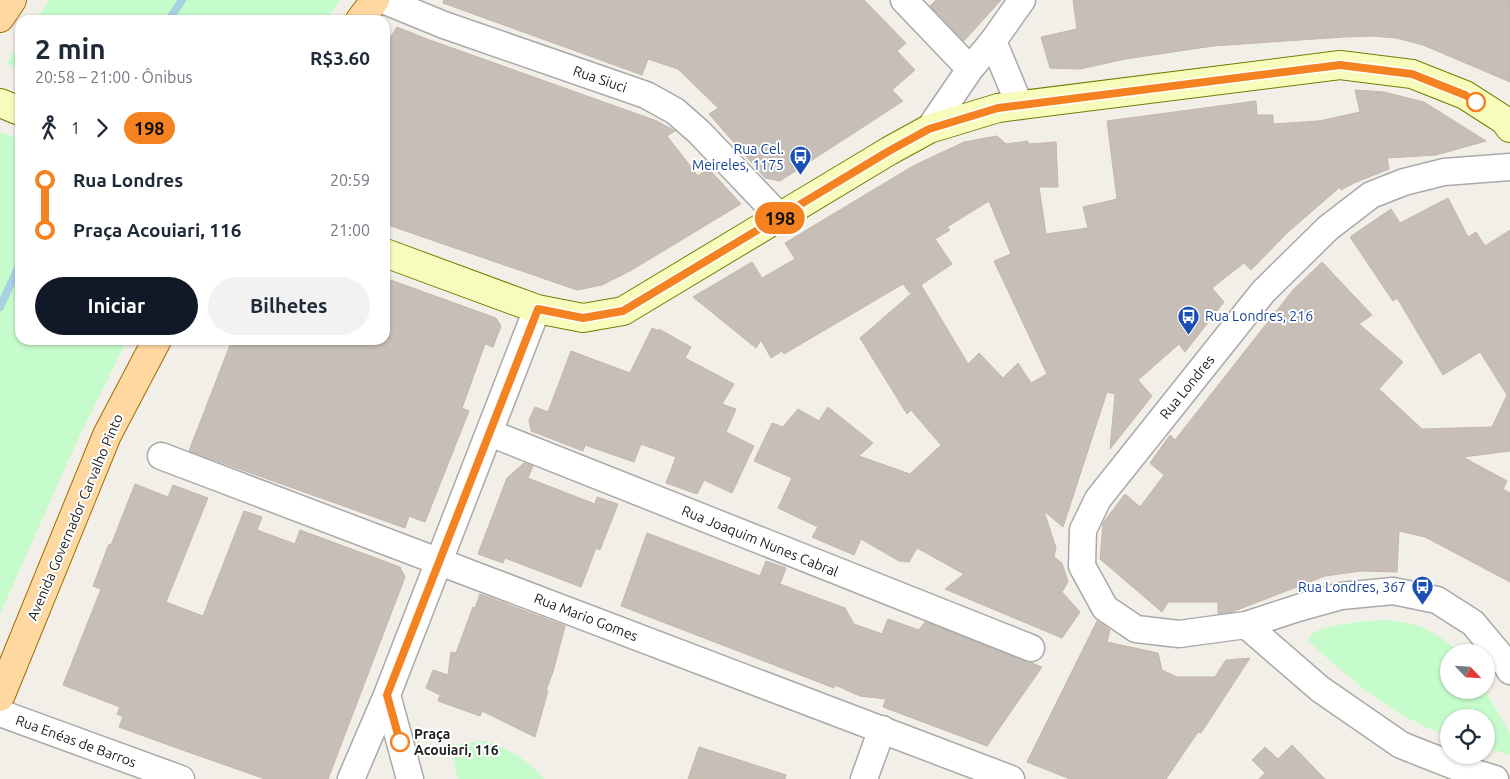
<!DOCTYPE html>
<html lang="pt">
<meta charset="utf-8">
<style>
body{margin:0;font-family:Ubuntu,sans-serif;background:#f2f2f3;color:#1f2937;height:100vh;display:flex;flex-direction:column;font-size:19px;white-space:nowrap}
*{box-sizing:border-box;margin:0}
p{font-size:16px;color:#747a83}
.icon{flex:none;width:28px;height:28px;fill:none;stroke:currentColor;stroke-width:2;stroke-linecap:round;stroke-linejoin:round}
.map{position:relative;flex:1;overflow:hidden}
.panel{position:absolute;left:15px;top:15px;width:375px;height:330px;display:flex;flex-direction:column;background:#fff;border-radius:15px;box-shadow:0 1px 4px #0004}
.panel>*{flex:none}
.badge{padding:0 10px;border-radius:16px;font-size:18px;line-height:32px}
.needle{width:32px;rotate:115deg}
.fabs{position:absolute;left:1440px;top:644px;display:grid;gap:10px}
.fabs a{display:grid;place-items:center;width:55px;height:55px;border-radius:50%;background:#fff;box-shadow:0 1px 4px #0004;font-size:25px}
.map>.badge{position:absolute;translate:-50% -50%;box-shadow:0 0 0 2px #fff}
.legs{display:flex;align-items:center;gap:8px;height:55px;padding:0 20px;font-size:16px}
.legs p{margin-inline-start:auto}
.head{display:flex;align-items:center;justify-content:space-between;height:85px;padding:0 20px}
h1{font-size:28px;font-weight:700;line-height:38px}
.primary-button{display:flex;gap:10px;margin-top:auto;padding:10px 20px}
.primary-button a{flex:1;height:58px;border-radius:30px;background:#111827;color:#fff;font-size:20px;font-weight:700;line-height:58px;text-align:center}
.primary-button a+a{background:#f2f2f3;color:#1f2937}
ul{padding:0 20px;list-style:none}
li{display:flex;align-items:center;gap:18px;height:50px;font-size:19px}
li i{display:grid;place-items:center;width:8px;height:100%;margin:0 6px;background:currentColor}
li i::after{content:'';width:12px;height:12px;margin:-6px;border:4px solid;border-radius:50%;background:#fff}
li p{margin-inline-start:auto}
li:first-child i{background:linear-gradient(#0000 50%,currentColor 0)}
li:last-child i{background:linear-gradient(currentColor 50%,#0000 0)}
.map>svg:first-child{display:block}
</style>
<div class="map">
<svg width="1510" height="779" viewBox="0 0 1510 779">
<rect width="100%" height="100%" fill="#f2efe8"/>
<path fill="#c6fccb" d="M49,0H340L326,20H36Z
M20,44V69L7,63Z
M0,132L20,140V340H127L79,437L0,614Z
M1384,620C1419,623 1430,628 1458,651L1459,652H1449V690H1485L1510,734V755L1486,748V718H1449V736C1402,720 1370,695 1333,663C1325,656 1314,648 1308,639C1314,624 1369,621 1384,620Z
M485,741C508,748 528,760 544,779H458L450,745Z"/>
<g fill="none" stroke-linecap="round" stroke-linejoin="round">
<path stroke="#a8d2e1" stroke-width="8" d="M169,20L182,0
M0,307L20,264"/>
</g>
<path fill="#c7bfb7" stroke="#c5b6aa" fill-rule="evenodd" d="M444,0H864L906,43L897,51L915,70L892,90L903,101L780,181L765,178L709,114L718,108L678,69L648,59L642,75L443,3Z
M936,0H1001L964,41L930,6Z
M1073,0H1510V82L1423,45L1396,38L1372,36L1344,37L1213,46L1125,59L1080,69L1050,68L1041,37L1077,29Z
M397,27L427,39L657,121L675,131L667,136L698,176L708,168L741,204L630,271L602,285L577,290L385,224V46Z
M1355,90L1384,92L1424,102L1486,141L1436,155L1387,158L1389,169L1354,183L1341,190L1340,187L1288,232L1251,270L1244,263L1212,288L1224,302L1185,352L1179,344L1138,380L1152,396L1110,449L1115,394L1107,392L1063,527L1044,511L1056,548L1054,557L1062,563L1068,582L1062,592L1080,612L1062,638L945,589L964,574L917,548L909,562L899,561L861,539L854,555L812,537L818,527L778,508L792,478L754,461L772,423L783,427L798,409L819,421L828,407L873,443L859,456L910,474L941,445L911,410L907,414L860,338L919,287L910,293L903,284L784,354L782,351L771,358L761,340L756,348L693,297L752,262L762,278L795,259L785,243L913,166L964,142L997,136L1006,144L1028,141V144L1056,142L1058,187H1039L1046,234L1088,228L1083,207L1117,199L1107,121L1256,101L1257,115H1273V124L1319,121L1360,112ZM989,201L1011,254L994,261L1047,374L1031,383L1018,363L1003,378L979,353L968,364L921,285L952,264L935,239L950,230L947,227Z
M1448,198L1468,237L1476,232L1485,246L1510,230V451L1463,457L1507,481L1503,489L1510,493V582L1425,537L1399,531L1397,572L1361,571L1325,576L1232,612L1218,614V602H1168L1162,612L1100,559L1103,523L1125,494L1140,507L1164,475L1150,463L1170,435L1175,440L1293,290L1322,262L1372,315L1359,324L1403,362L1379,389L1422,429L1492,427L1507,395L1480,352L1443,375L1397,298L1393,301L1350,237L1391,209L1400,223Z
M385,278L496,318L501,326L493,347L485,344L462,408L469,411L425,522L409,516L405,528L189,451L232,340H385Z
M652,328L659,331V329L691,347L685,358L734,384L722,404L736,409L726,432L754,446L732,493L704,480L697,494L666,483L676,457L641,444L634,462L585,445L583,451L531,431L529,420L535,407L548,412L571,351L630,373Z
M524,463L533,466L528,478L595,504L597,497L618,504L600,550L596,548L581,587L505,558L503,563L478,554L507,478Z
M135,484L168,497L173,485L208,498L166,602L203,616L244,511L262,517L257,530L295,544L300,530L400,567L405,577L328,779H265L174,747L119,727L123,717L117,714L120,707L63,685L101,589L93,586L109,544L111,545Z
M647,533L760,576L766,561L786,568L780,584L845,608L854,624L882,634L888,619L919,630L925,622L1042,667L987,746L883,707L886,699L860,696L835,685L834,688L621,606Z
M480,594L565,626L553,672L546,690L548,691L535,737L482,711L480,716L438,701L440,695L426,688L433,670L448,675L451,652L456,653L473,607L475,608Z
M1097,621L1110,630L1107,642L1158,653L1162,670L1177,677H1215L1226,660L1250,658L1201,733L1198,732L1166,779H1070L1027,762Z
M1292,745L1325,779H1259L1265,773L1252,760L1265,747L1278,759Z
M699,747L786,775L785,779H688Z"/>
<g fill="none" stroke-linecap="round" stroke-linejoin="round">
<defs>
<path id="street" d="M383,0L444,25L646,95L675,111L699,132L780,217
M904,0L970,69
M993,41L1022,0
M929,129L970,69L993,41L1020,106
M1510,167L1444,172L1404,182L1371,195L1328,228L1263,292L1098,499L1083,530L1082,566L1105,608L1136,629L1179,634L1246,625L1298,608L1341,596L1393,591L1437,600L1473,623L1503,659L1510,671
M490,433L1031,648
M161,456L1011,779
M1246,625L1320,689L1401,745L1462,769L1495,779
M387,695L410,779
M0,713L181,779
M351,779L387,695L537,309
M864,779L882,729"/>
<path id="secondary" d="M0,103L20,111
M385,253L537,309L583,318L623,311L889,151L929,129L998,108L1340,65L1412,74L1465,95L1504,120L1510,128"/>
<path id="primary" d="M0,18L12,0
M360,20L375,0
M0,697L107,435L157,340"/>
</defs>
<use href="#street" stroke="#a9a9a9" stroke-width="29"/>
<use href="#secondary" stroke="#708001" stroke-width="30"/>
<use href="#primary" stroke="#a06e00" stroke-width="30"/>
<use href="#street" stroke="#fff" stroke-width="26"/>
<use href="#secondary" stroke="#f7fcbd" stroke-width="28"/>
<use href="#primary" stroke="#ffd8a1" stroke-width="28"/>
</g>
<g fill="none" stroke-linecap="round" stroke-linejoin="round">
<defs>
<path id="line-1" d="M400,742L387,695L538,309L583,318L623,311L889,151L929,129L998,108L1340,65L1412,74L1465,95L1476,102"/>
</defs>
<use href="#line-1" stroke="#fff" stroke-width="11"/>
<use href="#line-1" stroke="#f58220" stroke-width="8"/>
</g>
<defs>
<symbol id="bus-pin" viewBox="-11 -11 22 30"><path d="M0 17L-7.5 6A9.5 9.5 0 1 1 7.5 6Z" fill="#1a4fb4" stroke="#fff"/><path d="M-5-6H5V4H4V6H2V4H-2V6H-4V4H-5ZM-3.5-4V0h7V-4ZM-3.5 1.2v1.5H-2V1.2ZM2 1.2v1.5H3.5V1.2Z" fill="#fff"/></symbol>
</defs>
<g fill-rule="evenodd">
<use href="#bus-pin" x="788" y="144" width="25" height="34"/>
<use href="#bus-pin" x="1176" y="304" width="25" height="34"/>
<use href="#bus-pin" x="1410" y="574" width="25" height="34"/>
</g>
<g fill="#fff" stroke="#f58220" stroke-width="2.5">
<circle cx="1476" cy="102" r="9"/>
<circle cx="400" cy="742" r="9"/>
</g>
<g text-anchor="middle" stroke-width="4" stroke-linejoin="round" paint-order="stroke">
<g font-size="14" fill="#222" stroke="#fff">
<text transform="translate(600 79) rotate(19)" y="5">Rua Siuci</text>
<text transform="translate(1187 387) rotate(-51)" y="5">Rua Londres</text>
<text transform="translate(75 517) rotate(-67)" y="5">Avenida Governador Carvalho Pinto</text>
<text transform="translate(760 541) rotate(22)" y="5">Rua Joaquim Nunes Cabral</text>
<text transform="translate(586 617) rotate(21)" y="5">Rua Mario Gomes</text>
<text transform="translate(76 741) rotate(20)" y="5">Rua Enéas de Barros</text>
</g>
<g font-size="14" fill="#164399" stroke="#fff" text-anchor="end">
<text x="784" y="154">Rua Cel.<tspan x="784" dy="16">Meireles, 1175</tspan></text>
<text x="1205" y="321" text-anchor="start">Rua Londres, 216</text>
<text x="1406" y="592">Rua Londres, 367</text>
</g>
<g font-size="14" font-weight="bold" fill="#222" stroke="#fff" text-anchor="start">
<text x="414" y="739">Praça<tspan x="414" dy="16">Acouiari, 116</tspan></text>
</g>
</g>
</svg>
<div class="fabs">
<a><svg class="needle" viewBox="-14 -14 28 28"><path d="M0-13l5 13h-10z" fill="#e53935"/><path d="M0 13l5-13h-10z" fill="#747a83"/></svg></a>
<a><svg class="icon" aria-label="locate" viewBox="0 0 24 24"><circle cx="12" cy="12" r="6"/><path d="M12 2v4M12 18v4M2 12h4M18 12h4"/></svg></a>
</div>
<b class="badge" style="left:780px;top:218px;background:#f58220;color:#111">198</b>
<section class="panel">
<div class="head"><div><h1>2 min</h1><p>20:58 – 21:00 · Ônibus</p></div><b>R$3.60</b></div>
<div class="legs"><svg class="icon" aria-label="walk" viewBox="0 0 24 24"><circle cx="13" cy="4" r="2"/><path d="M13 8l-2 6 4 7M11 14l-3 7M7 12l3-4h3l4 4"/></svg>1<svg class="icon" aria-label="forward" viewBox="0 0 24 24"><path d="M9 5l7 7-7 7"/></svg><b class="badge" style="background:#f58220;color:#111">198</b></div>
<ul>
<li><i style="color:#f58220"></i><b>Rua Londres</b><p>20:59</p></li>
<li><i style="color:#f58220"></i><b>Praça Acouiari, 116</b><p>21:00</p></li>
</ul>
<div class="primary-button"><a>Iniciar</a><a>Bilhetes</a></div>
</section>
</div>
